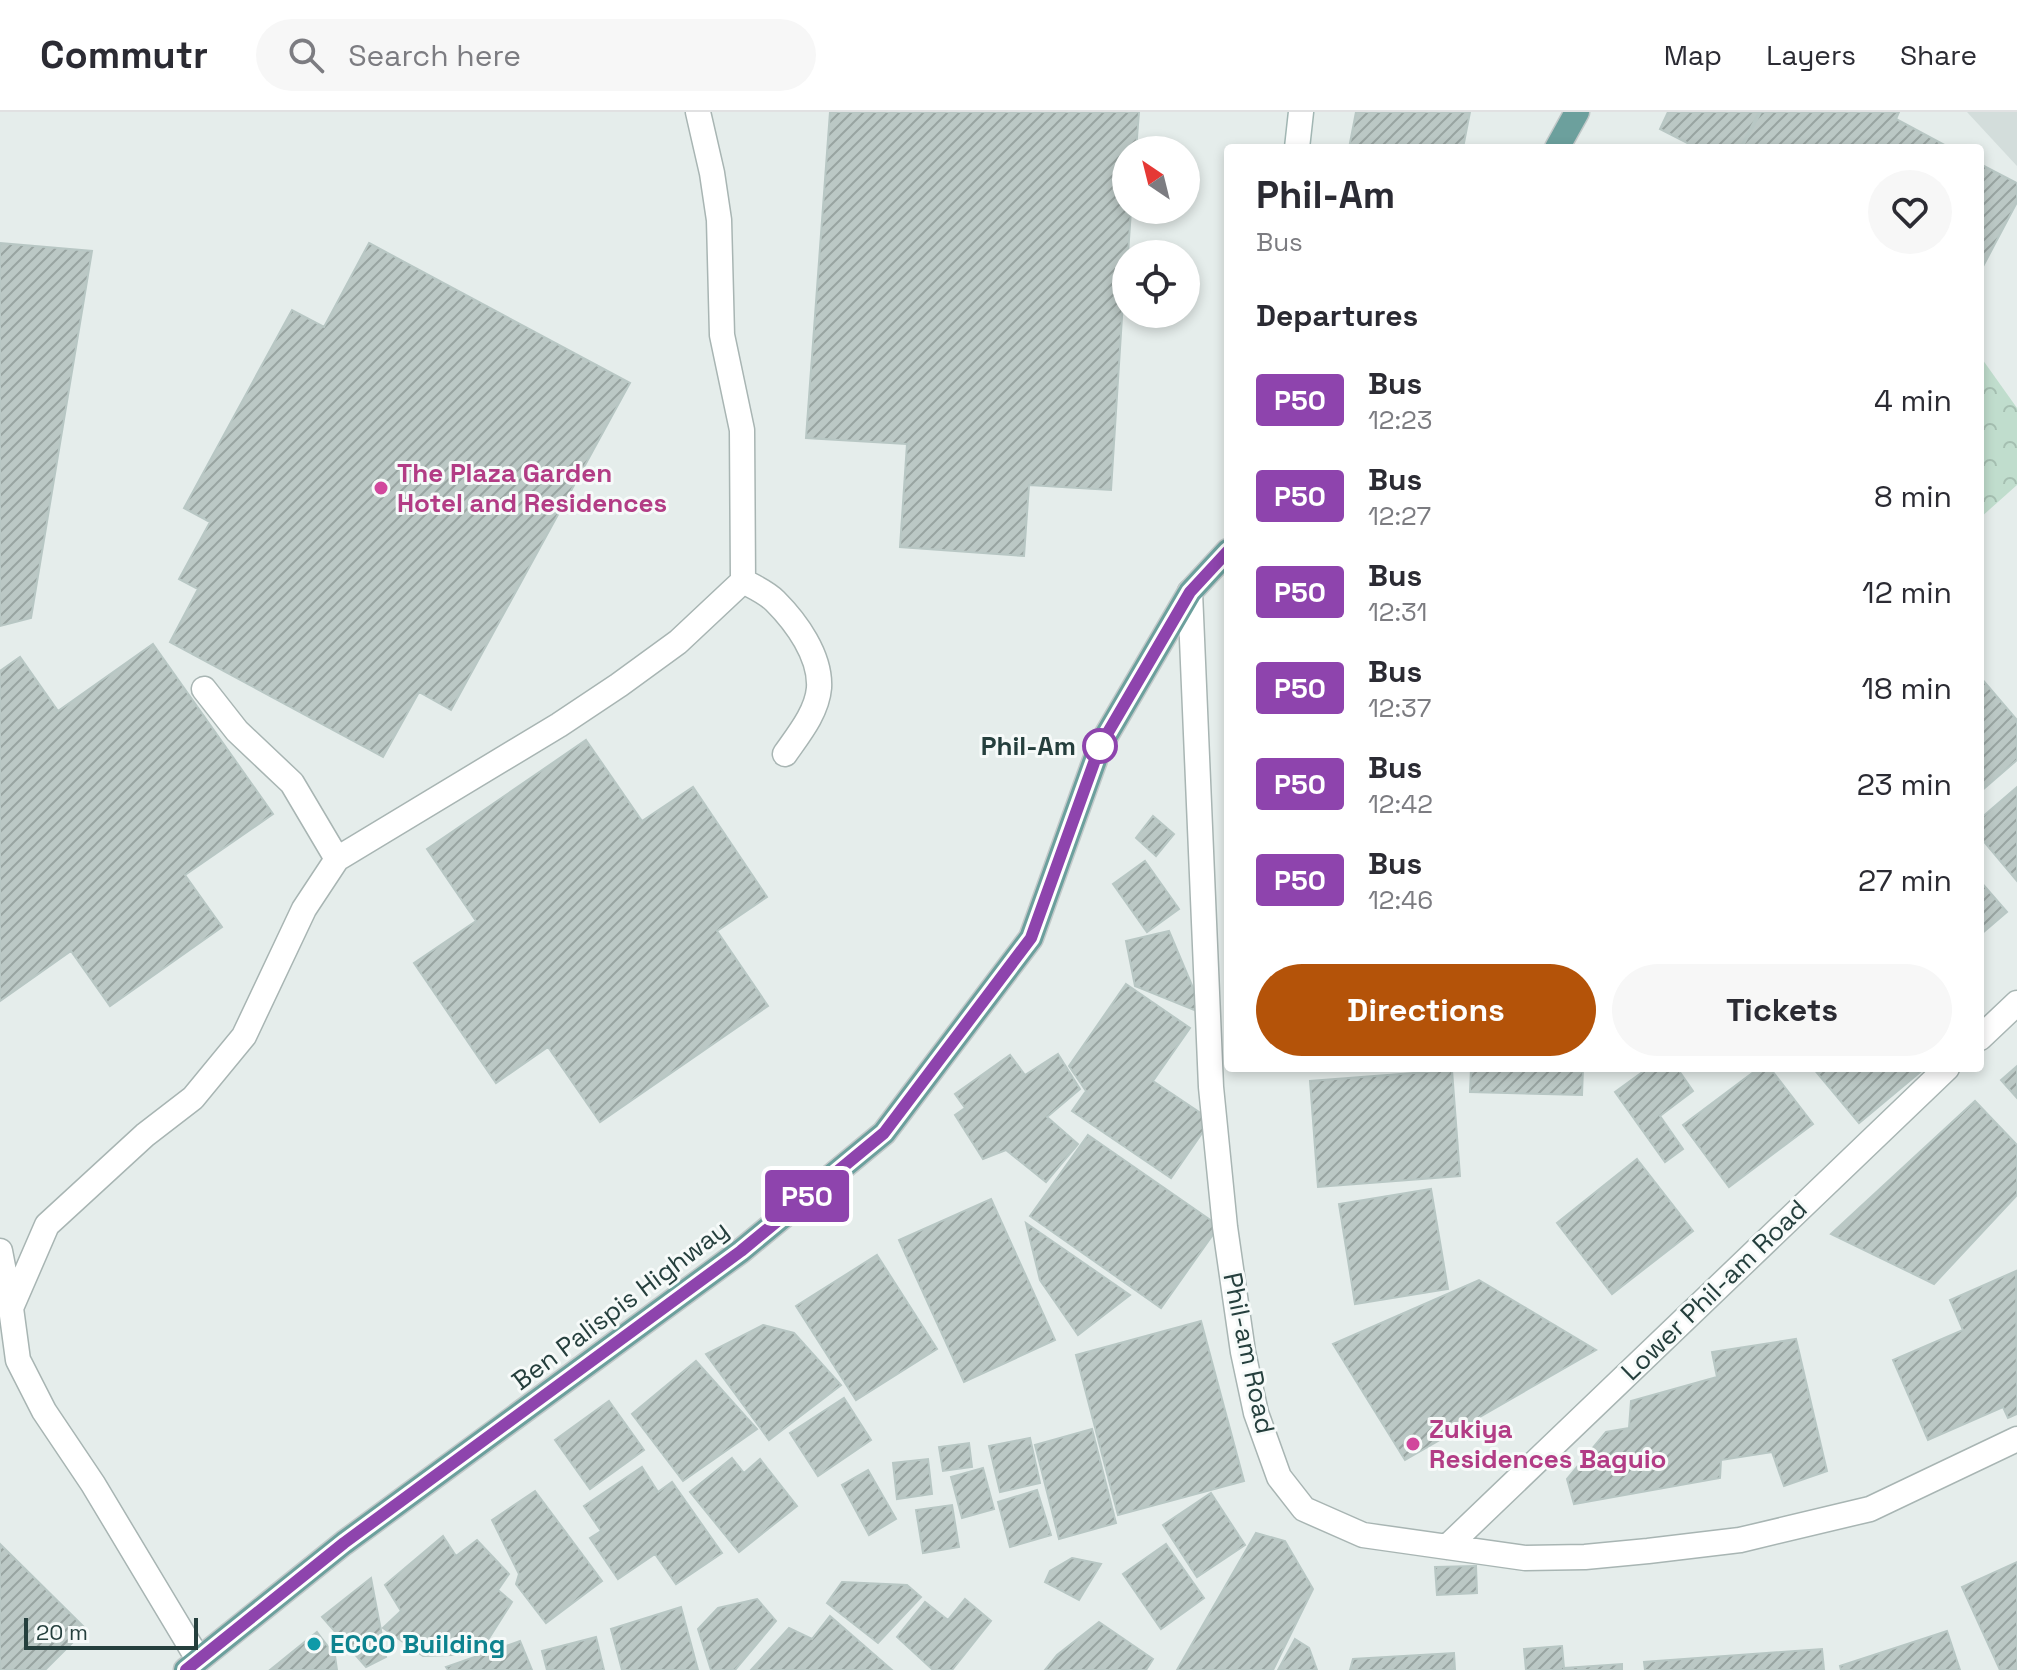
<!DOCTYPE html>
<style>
body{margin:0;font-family:"Space Grotesk",sans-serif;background:#f7f7f7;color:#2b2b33;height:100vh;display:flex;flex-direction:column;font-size:30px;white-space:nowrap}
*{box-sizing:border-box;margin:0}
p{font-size:26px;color:#7c7c81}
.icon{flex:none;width:44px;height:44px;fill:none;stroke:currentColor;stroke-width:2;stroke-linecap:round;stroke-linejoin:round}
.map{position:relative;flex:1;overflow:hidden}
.drawer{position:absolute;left:1224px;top:32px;width:760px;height:928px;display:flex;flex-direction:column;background:#fff;border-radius:8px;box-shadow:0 4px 12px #0003}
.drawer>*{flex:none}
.badge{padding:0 16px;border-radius:6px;font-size:28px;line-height:52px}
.needle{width:52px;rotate:325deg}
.fabs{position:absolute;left:1112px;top:24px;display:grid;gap:16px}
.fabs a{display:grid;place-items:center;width:88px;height:88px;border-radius:50%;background:#fff;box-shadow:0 4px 12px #0003;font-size:40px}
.scale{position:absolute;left:24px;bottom:20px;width:174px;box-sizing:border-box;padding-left:8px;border:4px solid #253f3d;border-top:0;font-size:22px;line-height:28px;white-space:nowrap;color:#253f3d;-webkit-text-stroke:6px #f6faf9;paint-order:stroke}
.map>.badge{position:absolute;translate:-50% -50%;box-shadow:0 0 0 4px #fff}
h2{padding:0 32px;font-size:30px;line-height:72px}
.round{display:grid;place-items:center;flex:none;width:84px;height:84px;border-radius:42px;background:#f7f7f7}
.overview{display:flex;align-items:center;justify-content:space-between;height:136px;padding:0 32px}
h1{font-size:38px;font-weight:700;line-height:60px}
.cta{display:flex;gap:16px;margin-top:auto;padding:16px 32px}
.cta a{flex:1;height:92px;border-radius:48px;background:#b45309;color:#fff;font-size:32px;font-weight:700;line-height:92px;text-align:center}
.cta a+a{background:#f7f7f7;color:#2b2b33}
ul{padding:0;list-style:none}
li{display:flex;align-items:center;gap:24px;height:96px;padding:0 32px}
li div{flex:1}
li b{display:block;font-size:30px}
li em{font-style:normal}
li .badge{min-width:88px;font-weight:700;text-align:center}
header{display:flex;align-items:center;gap:48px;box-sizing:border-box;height:112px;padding:0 40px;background:#fff;border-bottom:2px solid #e1e1e2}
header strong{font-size:38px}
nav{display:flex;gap:44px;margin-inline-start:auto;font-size:28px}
.search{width:560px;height:72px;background:#f7f7f7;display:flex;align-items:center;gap:20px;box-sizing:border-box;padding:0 28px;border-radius:44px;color:#7c7c81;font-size:30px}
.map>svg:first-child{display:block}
</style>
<header>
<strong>Commutr</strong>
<div class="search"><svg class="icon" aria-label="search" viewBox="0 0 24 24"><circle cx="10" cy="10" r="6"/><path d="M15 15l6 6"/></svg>Search here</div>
<nav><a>Map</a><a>Layers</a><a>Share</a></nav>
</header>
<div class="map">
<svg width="2017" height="1558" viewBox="0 0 2017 1558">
<defs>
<pattern id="forest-crowns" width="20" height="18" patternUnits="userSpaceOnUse" patternTransform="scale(2)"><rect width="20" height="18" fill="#c0ddcd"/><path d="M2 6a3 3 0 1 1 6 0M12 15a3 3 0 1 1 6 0" fill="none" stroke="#a5bfb1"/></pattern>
<pattern id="building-hatch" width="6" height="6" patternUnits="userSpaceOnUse" patternTransform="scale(2)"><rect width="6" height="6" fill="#bbc8c5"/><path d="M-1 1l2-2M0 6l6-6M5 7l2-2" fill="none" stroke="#98a4a1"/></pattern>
</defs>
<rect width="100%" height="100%" fill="#e5edeb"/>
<path fill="#d3dddb" d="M1967,0H2017V54Z"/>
<path fill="url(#forest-crowns)" d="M1980,244L2017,296V373L1980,406Z"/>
<path fill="url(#building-hatch)" stroke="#b8c7c4" stroke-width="2" d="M830,0H1139L1136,38H1126V98H1131L1128,142H1126L1111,378L1029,373L1024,444L900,435L907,332L806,326Z
M1356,0H1470L1463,36H1349Z
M1668,0H1759L1740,36H1697L1660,17Z
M1761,0H1899L1896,7L1950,36H1742Z
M1980,52L2017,71V90L1980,160Z
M0,131L92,139L31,506L0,514Z
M369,131L630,271L451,598L419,580L383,645L170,530L198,477L179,467L210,410L184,396L292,198L324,215Z
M153,532L273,702L185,763L222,815L110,894L71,839L0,889V559L20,545L58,599Z
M1981,566L2017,608V648L1980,680Z
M586,628L642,709L693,675L767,785L717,819L768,894L600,1010L548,935L496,971L414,851L476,809L427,737Z
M2017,675V769L1980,725V707Z
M1153,704L1174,722L1156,744L1136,726Z
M1145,749L1179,797L1147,820L1113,772Z
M1980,769L2007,800L1980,823Z
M1169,819L1204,902L1135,874L1126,829Z
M1126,872L1190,916L1153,969L1211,1008L1171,1066L1072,999L1086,979L1069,954Z
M1058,942L1080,977L1047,1005L1078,1032L1046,1070L1006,1038L983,1047L955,1003L965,996L955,982L1010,943L1025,963Z
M2017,954V986L2001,968Z
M1471,956H1583L1582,983L1470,980Z
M1648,956H1677L1693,979L1660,1004L1683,1037L1665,1050L1615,980Z
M1759,956H1770L1813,1012L1729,1075L1683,1013Z
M1813,956H1925L1859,1011Z
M1452,958L1460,1064L1318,1075L1310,969Z
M1975,989L2017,1033V1083L1934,1172L1831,1122Z
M1088,1023L1219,1114L1161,1196L1030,1104Z
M1637,1047L1693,1119L1612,1182L1557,1111Z
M1431,1077L1448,1177L1355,1192L1339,1092Z
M991,1087L1055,1228L964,1270L899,1128Z
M1026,1111L1130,1183L1078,1223L1040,1168Z
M877,1143L937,1237L856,1288L796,1194Z
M2016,1159L2017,1302L2008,1306L2003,1295L1928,1328L1893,1248L1963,1218L1950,1188Z
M1479,1168L1596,1238L1405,1348L1333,1232Z
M1201,1209L1244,1369L1118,1403L1076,1243Z
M763,1213L794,1221L841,1273L769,1328L706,1242Z
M1796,1227L1827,1359L1784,1374L1772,1340L1721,1348L1720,1366L1574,1392L1567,1367L1606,1320L1629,1316L1631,1289L1717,1265L1712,1240Z
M696,1249L757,1317L683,1369L632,1302Z
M844,1286L871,1328L818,1364L790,1321Z
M609,1289L644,1338L590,1377L555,1328Z
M1092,1317L1116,1411L1059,1427L1035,1333Z
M1030,1326L1040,1371L1000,1380L989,1334Z
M969,1331L972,1355L943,1359L939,1335Z
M732,1346L744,1361L760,1347L797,1394L739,1440L690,1380Z
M928,1347L932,1382L897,1387L893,1351Z
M642,1355L658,1380L672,1370L722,1441L676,1472L655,1442L618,1467L590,1426L601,1419L584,1394Z
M983,1356L994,1397L962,1406L951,1365Z
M868,1358L896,1407L869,1423L842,1373Z
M1037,1378L1051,1423L1010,1435L998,1390Z
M535,1379L602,1469L546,1511L516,1472L519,1462L492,1408Z
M1211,1381L1245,1433L1197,1465L1163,1413Z
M952,1393L959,1435L923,1441L916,1398Z
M1256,1421L1285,1429L1313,1477L1273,1558H1177Z
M443,1424L456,1444L477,1428L509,1462L498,1478L512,1490L479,1542L423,1544L383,1516L401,1499L385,1473Z
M0,1432L86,1517L45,1558H0Z
M1166,1432L1204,1486L1161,1517L1123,1462Z
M1072,1446L1101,1452L1079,1488L1045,1470L1050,1459Z
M2017,1450V1558H2000L1962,1475Z
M1476,1454L1477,1481L1437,1483L1435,1455Z
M371,1466L386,1545L366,1555L322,1505Z
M842,1470L907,1473L921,1485L878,1531L827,1491Z
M757,1487L776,1509L735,1558H711L698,1517L718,1496Z
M965,1487L991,1509L952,1558H933L897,1525L925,1490L948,1508Z
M681,1495L698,1558H622L611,1517Z
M830,1504L892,1558H751L789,1516L812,1527Z
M1099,1510L1153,1547L1146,1558H1045L1057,1543Z
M1947,1519L1960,1558H1841L1840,1554Z
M317,1520L335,1544L337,1558H270Z
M596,1525L604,1558H547L542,1539Z
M1295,1527L1309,1536L1317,1558H1278Z
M520,1529L532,1558H448L446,1555Z
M1562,1534L1564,1556L1622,1552V1558H1526L1524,1537Z
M1822,1537L1824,1558H1645L1644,1550Z
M1454,1541L1455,1558H1350L1353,1547Z"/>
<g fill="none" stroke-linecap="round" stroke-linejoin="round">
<defs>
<path id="minor" d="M743,469C754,475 766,480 775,489C796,510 821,544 819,576C817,600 799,622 785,642
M1190,480L1211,975L1225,1115L1243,1240L1256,1301L1279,1365L1304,1397L1363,1423L1525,1446L1585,1445L1648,1439L1740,1428L1870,1397L2017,1327
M204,577L237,619L292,671L337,747
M1980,926L2017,891
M0,1139L11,1196
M1447,1435L1947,956
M198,1547L93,1372L44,1299L18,1248L11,1196L47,1113L145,1023L193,986L244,924L304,797L337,747L559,613L619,573L678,530L743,469L742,318L722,223L719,108L712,61L698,0"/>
<path id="secondary" d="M1297,36L1301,0"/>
<path id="primary" d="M1557,36L1577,0
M186,1558L344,1431L741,1139L884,1021L1031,826L1100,634L1190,480L1228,439"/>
</defs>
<use href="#minor" stroke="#a8b5b3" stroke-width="27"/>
<use href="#secondary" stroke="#a1b6b3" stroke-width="27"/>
<use href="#primary" stroke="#c2c9c9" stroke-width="27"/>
<use href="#minor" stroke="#fff" stroke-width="24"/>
<use href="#secondary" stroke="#fff" stroke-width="24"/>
<use href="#primary" stroke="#6ca09d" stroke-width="24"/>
</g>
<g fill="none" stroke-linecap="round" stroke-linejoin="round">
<defs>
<path id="line" d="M186,1558L344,1431L741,1139L884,1021L1031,826L1100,634L1190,480L1228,439"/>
</defs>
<use href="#line" stroke="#fff" stroke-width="18"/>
<use href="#line" stroke="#8e44ad" stroke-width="12"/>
</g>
<g fill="#d1479c" stroke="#f6faf9" stroke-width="3">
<circle cx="381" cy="376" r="8"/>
<circle cx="1413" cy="1332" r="8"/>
</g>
<circle fill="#fff" stroke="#8e44ad" stroke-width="4" cx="1100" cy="634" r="16"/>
<circle fill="#0f9aa8" stroke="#f6faf9" stroke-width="3" cx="314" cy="1532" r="8"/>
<g text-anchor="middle" stroke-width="6" stroke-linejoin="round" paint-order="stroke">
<g font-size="26" font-weight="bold" fill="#b23c85" stroke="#f6faf9" text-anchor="start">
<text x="397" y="370">The Plaza Garden<tspan x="397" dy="30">Hotel and Residences</tspan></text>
<text x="1429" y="1326">Zukiya<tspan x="1429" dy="30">Residences Baguio</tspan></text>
</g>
<g font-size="26" font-weight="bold" fill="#253f3d" stroke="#f6faf9" text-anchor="end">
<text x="1076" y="643">Phil-Am</text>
</g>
<g font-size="26" fill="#253f3d" stroke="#f6faf9">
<text transform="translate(1714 1178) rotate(-44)" y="9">Lower Phil-am Road</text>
<text transform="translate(620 1193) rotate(-37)" y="9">Ben Palispis Highway</text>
<text transform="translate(1249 1241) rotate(78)" y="9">Phil-am Road</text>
</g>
<g font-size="26" font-weight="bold" fill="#0d838f" stroke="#f6faf9" text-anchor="start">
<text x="330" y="1541">ECCO Building</text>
</g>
</g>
</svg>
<div class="fabs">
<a><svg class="needle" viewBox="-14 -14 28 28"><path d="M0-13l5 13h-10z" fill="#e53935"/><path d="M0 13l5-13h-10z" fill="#7c7c81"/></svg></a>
<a><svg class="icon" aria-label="locate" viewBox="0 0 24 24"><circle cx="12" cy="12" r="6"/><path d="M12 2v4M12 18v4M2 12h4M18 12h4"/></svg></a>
</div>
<div class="scale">20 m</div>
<b class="badge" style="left:807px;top:1084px;background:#8e44ad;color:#fff">P50</b>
<section class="drawer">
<div class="overview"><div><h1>Phil-Am</h1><p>Bus</p></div><a class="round"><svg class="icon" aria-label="heart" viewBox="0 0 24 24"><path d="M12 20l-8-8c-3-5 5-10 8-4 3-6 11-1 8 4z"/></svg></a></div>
<h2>Departures</h2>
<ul>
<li><span class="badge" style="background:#8e44ad;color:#fff">P50</span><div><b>Bus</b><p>12:23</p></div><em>4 min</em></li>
<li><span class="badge" style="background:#8e44ad;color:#fff">P50</span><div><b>Bus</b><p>12:27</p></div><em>8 min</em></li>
<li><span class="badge" style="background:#8e44ad;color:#fff">P50</span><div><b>Bus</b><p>12:31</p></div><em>12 min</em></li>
<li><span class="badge" style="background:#8e44ad;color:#fff">P50</span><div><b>Bus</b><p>12:37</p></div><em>18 min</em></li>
<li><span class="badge" style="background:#8e44ad;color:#fff">P50</span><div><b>Bus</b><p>12:42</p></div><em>23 min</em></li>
<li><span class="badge" style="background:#8e44ad;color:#fff">P50</span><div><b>Bus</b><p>12:46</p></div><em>27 min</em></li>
</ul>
<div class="cta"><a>Directions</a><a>Tickets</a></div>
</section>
</div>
